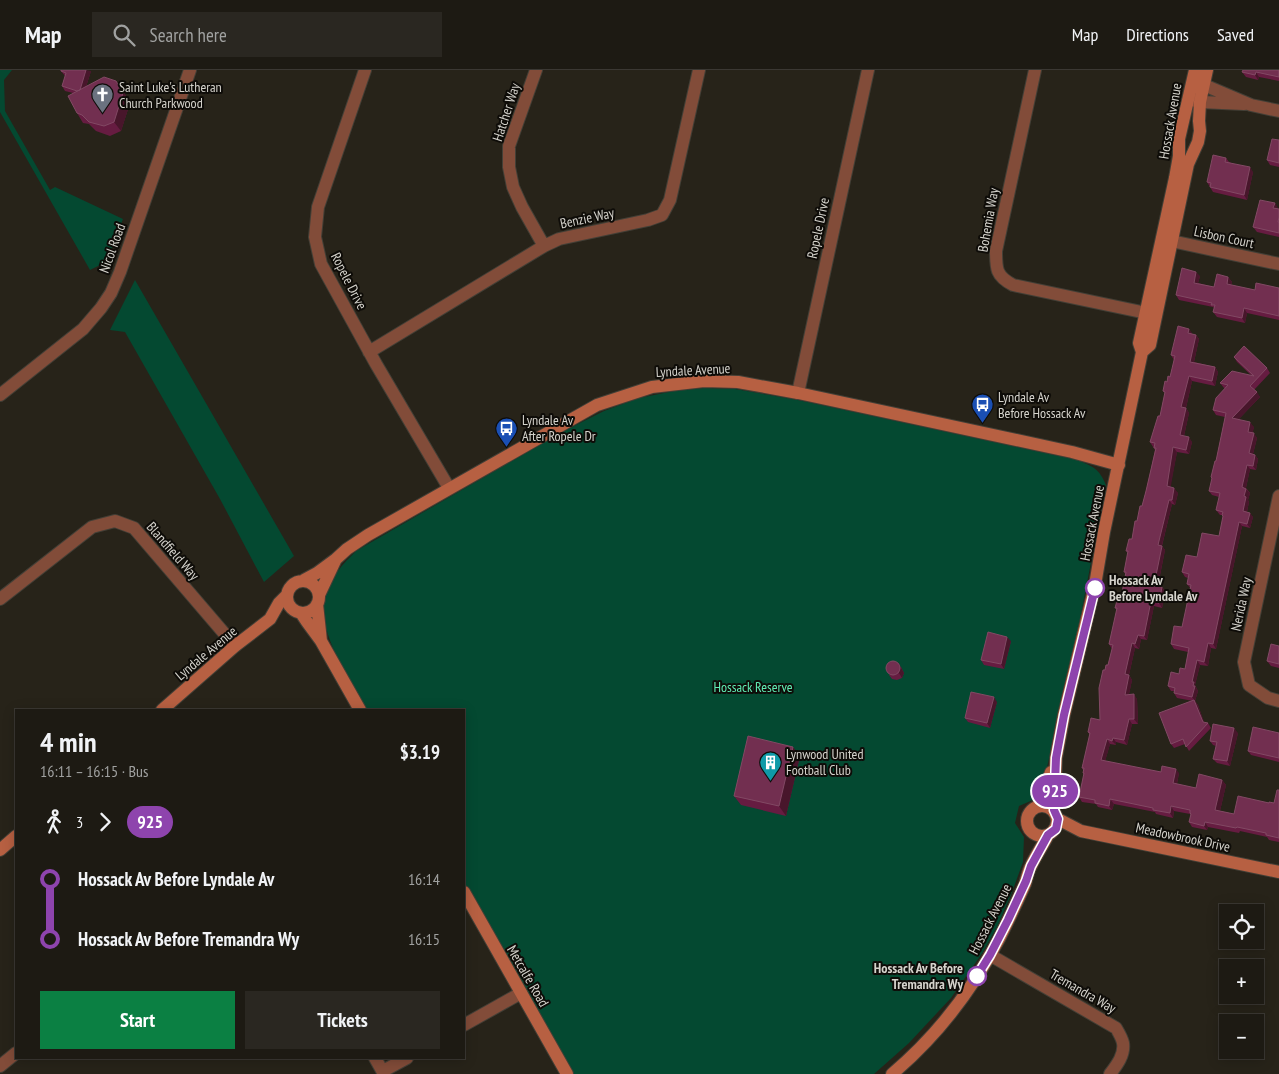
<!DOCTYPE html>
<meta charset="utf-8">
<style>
body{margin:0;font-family:"PT Sans Narrow",sans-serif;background:#2a2721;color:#f1f3f6;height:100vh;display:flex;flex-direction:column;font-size:19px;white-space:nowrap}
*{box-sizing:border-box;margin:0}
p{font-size:16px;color:#a0a1a0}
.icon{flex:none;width:28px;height:28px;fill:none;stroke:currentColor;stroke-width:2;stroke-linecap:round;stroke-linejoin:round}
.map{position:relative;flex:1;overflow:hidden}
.panel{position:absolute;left:15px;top:639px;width:450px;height:350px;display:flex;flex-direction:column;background:#1d1a13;border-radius:0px;box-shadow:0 2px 12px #0003,0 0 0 1px #3b3833}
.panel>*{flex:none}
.badge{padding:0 10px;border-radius:16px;font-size:18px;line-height:32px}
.fabs{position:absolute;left:1219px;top:834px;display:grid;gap:10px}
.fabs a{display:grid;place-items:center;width:45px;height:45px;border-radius:0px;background:#1d1a13;box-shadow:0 2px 12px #0003,0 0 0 1px #3b3833;font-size:25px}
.map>.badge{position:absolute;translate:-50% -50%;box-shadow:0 0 0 2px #fff}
.legs{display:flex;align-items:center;gap:8px;height:55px;padding:0 25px;font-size:16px}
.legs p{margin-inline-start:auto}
.head{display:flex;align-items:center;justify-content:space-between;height:85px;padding:0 25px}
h1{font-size:28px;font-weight:600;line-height:38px}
.button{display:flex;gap:10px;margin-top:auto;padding:10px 25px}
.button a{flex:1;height:58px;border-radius:0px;background:#0b8043;color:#fff;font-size:20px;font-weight:600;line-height:58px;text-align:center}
.button a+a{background:#2a2721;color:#f1f3f6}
ul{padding:0 25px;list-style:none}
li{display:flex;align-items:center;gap:18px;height:60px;font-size:19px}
li i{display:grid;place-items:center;width:8px;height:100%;margin:0 6px;background:currentColor}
li i::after{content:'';width:12px;height:12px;margin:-6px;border:4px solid;border-radius:50%;background:#1d1a13}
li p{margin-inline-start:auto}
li:first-child i{background:linear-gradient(#0000 50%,currentColor 0)}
li:last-child i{background:linear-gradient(currentColor 50%,#0000 0)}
header{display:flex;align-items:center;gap:30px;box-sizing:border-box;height:70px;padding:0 25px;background:#1d1a13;border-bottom:1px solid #3b3833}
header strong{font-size:24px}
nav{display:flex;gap:28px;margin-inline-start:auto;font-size:18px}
.search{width:350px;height:45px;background:#2a2721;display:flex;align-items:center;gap:12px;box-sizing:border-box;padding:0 18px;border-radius:0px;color:#a0a1a0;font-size:19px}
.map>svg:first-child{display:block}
</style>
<header>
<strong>Map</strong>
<div class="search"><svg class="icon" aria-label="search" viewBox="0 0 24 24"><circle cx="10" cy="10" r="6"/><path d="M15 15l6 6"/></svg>Search here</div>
<nav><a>Map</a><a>Directions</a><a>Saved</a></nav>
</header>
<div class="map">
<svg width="1279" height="1004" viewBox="0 0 1279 1004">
<rect width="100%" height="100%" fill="#272319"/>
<path fill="#044931" d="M0,0H12L4,10L5,41L50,120L55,117L123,149L104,199L100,195L90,200L0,42Z
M135,210L294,486L264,512L220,429L125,262L110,260Z
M704,318L735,319L798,330L1078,390C1093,397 1099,398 1106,415L1069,606L1047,697L1033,730L1019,736L1015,753L1024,767L1023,792L1011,825L997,857L983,882L951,928L909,973L874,1004H570L464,814V640H367C350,610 315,560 325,525C330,507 343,494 356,481L564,361L604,341L639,328L674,321Z"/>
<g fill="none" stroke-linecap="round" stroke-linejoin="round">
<defs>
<path id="street" d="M365,0L318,137L315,167L321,194L376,294L449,418
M536,0L509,76V97L513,117L522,137L544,176
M1035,0L996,181C996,199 996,206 1013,215L1156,245
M1195,13L1204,15L1251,35L1279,41
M1191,30L1200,32L1244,34
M1162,169L1279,194
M369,282L544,176L559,169L648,150L662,145L670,130L699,0
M798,323L868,0
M0,325L83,259L101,238L111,223L120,202L190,0
M1279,426L1244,592L1249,615L1268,628L1279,631
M0,529L92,457L115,451L134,458L235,576
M990,885L1116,958C1119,963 1122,968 1123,973C1125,985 1116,996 1110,1004
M464,955L521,923
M375,988L384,1004
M0,996L16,983
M383,1001L407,988"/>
<path id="secondary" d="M1142,282L1150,275L1188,94L1198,72L1200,61L1199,51L1200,32L1207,0
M304,510L317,503L336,489L347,479L368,465L574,348L597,335L652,317L704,311L738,312L798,323L1072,382L1119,395
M287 527a16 16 0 1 1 32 0a16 16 0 1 1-32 0Z
M319,525L335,491
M317,534L321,571
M301,543L307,552L321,571L360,640
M162,640L235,576L270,549L279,533L287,525
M1040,735L1051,702
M1027 751a15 15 0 1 1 30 0a15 15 0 1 1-30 0Z
M1054,740L1056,688L1064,645L1095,515L1104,462L1142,282L1139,273L1175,108L1179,86V69L1195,0
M1058,749L1081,761L1279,802
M0,780L16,766
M464,822L567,1004
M892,1004C936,967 972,920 999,869C1008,851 1017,832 1025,814C1027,808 1028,801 1031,796C1036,785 1043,775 1048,765"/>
</defs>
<use href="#street" stroke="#433f36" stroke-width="14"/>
<use href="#secondary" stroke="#433f36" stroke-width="14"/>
<use href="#street" stroke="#824c39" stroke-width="12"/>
<use href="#secondary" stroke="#b76042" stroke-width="12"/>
</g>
<path fill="#661c41" d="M1279,0V11L1259,7L1258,10L1246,7L1242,2Z
M61,1H91L86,17L123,21L130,33L121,61L110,66L96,61L89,54L83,53L77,43L73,23L65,21L62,16L65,6Z
M1279,70V97L1270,95L1267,90Z
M1226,88L1229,92L1253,102L1247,130L1213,122L1207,112Z
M1278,138V139H1279V167L1257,162L1253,157Z
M1200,206L1198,213L1214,217L1228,207L1232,212L1231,215L1255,220L1279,218V250L1247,243L1245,253L1217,247L1213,242L1214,238L1213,237L1179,230L1176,225Z
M1192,263V264L1196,265L1199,269L1194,292L1215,297L1218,302L1215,316L1192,311L1186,338L1189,343L1184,366L1192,372L1189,384L1177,382L1170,417L1178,423L1175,435L1172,434L1162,476L1165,480L1158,516L1166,521L1162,538L1154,536L1147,570L1141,569L1139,579L1135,578L1129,605L1132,610L1129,624L1137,629L1138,654H1132L1127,675L1116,672V675L1110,674L1105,691L1161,702L1179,703L1177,714L1196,718L1222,710L1226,715L1220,741L1234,744L1269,733H1274L1279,720V772L1269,770L1267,767L1240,761L1239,763L1208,757L1207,760L1192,757L1189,752L1191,745L1190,744L1174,741L1173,748L1156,744L1155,742L1114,734L1112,740L1098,737L1096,734L1082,732L1079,727L1084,705L1083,703V700L1082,698L1090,665L1088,662L1100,650L1105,600L1108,595L1112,579L1109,574L1117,540L1115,538L1121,528L1126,505L1124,502L1128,483L1126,481L1132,469L1142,436L1146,421L1155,380L1150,372L1160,346L1165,323L1163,321L1167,312L1170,307L1174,290L1171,285Z
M1234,287L1267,298L1270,303L1254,320L1260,327L1238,350L1254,357L1252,363L1257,368L1253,384L1255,385L1258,389L1256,400L1250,399L1246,418L1250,423L1248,430L1249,432L1247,442L1253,447L1250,458L1242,456L1216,579L1211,578L1208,596L1200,595L1195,615L1198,621L1195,631L1198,635L1204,653H1208L1211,658L1189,681L1185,674L1174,678L1171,674L1193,631L1177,628L1174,623V621H1171L1168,616L1179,604L1185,599L1188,582L1174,579L1171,574L1182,557L1191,519L1187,514L1188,508L1185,507L1182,502L1219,466L1223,446L1222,445H1220L1216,440L1219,427L1212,425L1209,421L1212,409L1211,407L1216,391L1225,347L1216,345L1213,340L1225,318H1224L1220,313L1252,306L1237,292Z
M1011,571L1004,599L984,595L981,590Z
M1279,576V598L1271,596L1267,591Z
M901,597L904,603L902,608L897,610L892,609L889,605Z
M997,632L990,658L968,652L965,648Z
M1238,663L1230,696L1217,693L1213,689L1216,676L1213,675L1210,671Z
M1279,663V692L1251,685L1248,681Z
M800,686L786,746L741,735L734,726Z"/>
<path fill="#48162b" d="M86,0L91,1L83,26L79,21Z
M1256,2L1259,7L1258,10L1255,5Z
M116,11L123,21L130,33L121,61L114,52Z
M1250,97L1253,102L1247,130L1244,125Z
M1275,133L1278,138L1277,142L1273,138Z
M1196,202L1200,206L1197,217L1194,213Z
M1228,207L1232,212L1230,219L1227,214Z
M1244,238L1247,243L1245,253L1242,248Z
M1189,259L1192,263L1191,268L1188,263Z
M1196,265L1199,269L1193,296L1190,292Z
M1215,297L1218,302L1215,316L1212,311Z
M1189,306L1192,311L1185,342L1181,337Z
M1257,322L1260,327L1235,353L1232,348Z
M1186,338L1189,343L1183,370L1180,365Z
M1250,352L1254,357L1252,367L1248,362Z
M1254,363L1257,368L1252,388L1249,383Z
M1189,367L1192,372L1189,384L1186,380Z
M1173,377L1177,382L1170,421L1167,416Z
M1255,385L1258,389L1256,400L1253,396Z
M1247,395L1250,399L1245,422L1242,417Z
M1174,418L1178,423L1175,435L1172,430Z
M1246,419L1250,423L1248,430L1249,432L1246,446L1243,441L1244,426Z
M1169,430L1172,434L1161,479L1158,475Z
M1250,443L1253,447L1250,458L1247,454Z
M1239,452L1242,456L1216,579L1213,574Z
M1162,476L1165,480L1157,519L1154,515Z
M1162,517L1166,521L1162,538L1159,533Z
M1151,531L1154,536L1147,570L1144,566Z
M1138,565L1141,569L1139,579L1135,574Z
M1007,567L1011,571L1004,599L1001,594Z
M1132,573L1135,578L1128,609L1125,604Z
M1208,573L1211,578L1208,596L1204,592Z
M1197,590L1200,595L1195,615L1198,621L1195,631L1192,627L1193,616L1192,612Z
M898,592L904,603L902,608L899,603Z
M1129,605L1132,610L1128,629L1125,625Z
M1134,624L1137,629L1138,654L1134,649Z
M994,627L997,632L990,658L987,653Z
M1194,630L1198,635L1206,657L1203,652Z
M1129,649L1132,654L1127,675L1124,670Z
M1234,658L1238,663L1230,696L1227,691Z
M1113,668L1116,672V675L1112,671Z
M1107,669L1110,674L1104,695L1101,690Z
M793,677L800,686L786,746L779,736Z
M1176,699L1179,703L1176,718L1173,713Z
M1222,710L1226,715L1219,745L1215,740Z
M1110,729L1114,734L1112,740L1109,736Z
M1171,736L1174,741L1173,748L1170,743Z
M1205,752L1208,757L1207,760L1204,756Z"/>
<path fill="#722f50" stroke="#824964" d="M61,0H86L80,20L77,21L62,16L66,3L61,1Z
M1243,0H1279V7L1256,2L1255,5L1242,2Z
M104,7L116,11L123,23L114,52L104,56L89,52L82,45L77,43L68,26Z
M1272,69L1279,70V93L1267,90Z
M1213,85L1226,88L1225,92L1250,97L1244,125L1210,117L1211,113L1207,112Z
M1260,130L1275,133L1273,138L1279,139V147L1278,152H1279V163L1253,157Z
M1182,198L1196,202L1194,213L1214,217L1217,204L1228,207L1227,214L1255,220L1256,213L1279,218V246L1244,238L1242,248L1213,242L1215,235H1211L1212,233L1176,225Z
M1178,256L1189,259L1188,263L1196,265L1190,292L1215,297L1212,311L1189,306L1181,337L1186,338L1180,365L1189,367L1186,380L1173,377L1167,416L1174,418L1172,430H1169L1158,475L1162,476L1154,515L1162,517L1159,533L1151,531L1144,566L1138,565L1135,574L1132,573L1125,604L1129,605L1125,625L1134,624V649H1129L1124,670L1113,668L1112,671L1107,669L1101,690L1161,702L1162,696L1176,699L1173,713L1196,718L1199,704L1222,710L1215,740L1234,744L1238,726L1269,733V732L1274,733L1277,720H1279V768L1266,765V763L1237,757L1236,758L1205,752L1204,756L1189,752L1191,744L1190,743V740L1171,736L1170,743L1153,740V738L1110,729L1109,736L1095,733V730L1079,727L1084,703H1083L1084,698H1082L1090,663L1088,662L1091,648L1100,650L1099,618L1103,600H1105L1106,595H1108L1113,575L1109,574L1117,538H1115L1118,527L1121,528L1126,502H1124L1128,481H1126L1129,469H1132L1135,451H1137L1140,436H1142L1146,421L1156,378H1154L1155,373L1150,372L1158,346H1160L1165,322L1163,321L1165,311L1167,312L1168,306L1170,307L1175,286L1171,285Z
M1244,276L1267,298L1250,316L1257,322L1232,348L1250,352L1248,362L1254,363L1249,383L1255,385L1253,396L1247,395L1242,417L1246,419L1244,426L1246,427L1243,441L1250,443L1247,454L1239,452L1213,574L1208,573L1204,592L1197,590L1192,612H1194L1193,616H1195L1192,627L1174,623L1175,618L1168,616L1171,602L1179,604L1180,598L1185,599L1189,578L1171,574L1174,556L1182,557L1191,515L1187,514L1189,504L1182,502L1186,485L1197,487L1202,463L1219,466L1223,446L1222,445L1223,442L1216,440L1220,423L1209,421L1212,408L1211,407L1215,391H1216L1226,343L1213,340L1216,328L1228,315L1220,313L1232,301L1254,306L1234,287Z
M988,562L1007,567L1001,594L981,590Z
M1271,574L1279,576V594L1267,591Z
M886 598a7 7 0 1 1 14 0a7 7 0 1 1-14 0Z
M971,622L994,627L987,653L965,648Z
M1194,630L1203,652L1208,653L1186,677L1183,669L1171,674L1159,643Z
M1213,654L1234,658L1227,691L1213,689L1217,672L1210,671Z
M1253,657L1279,663V688L1248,681Z
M748,666L793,677L779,736L734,726Z"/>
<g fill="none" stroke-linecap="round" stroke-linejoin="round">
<defs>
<path id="line-1" d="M977,906L990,885L1008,850L1026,811L1031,796L1048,765L1056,759L1058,749L1054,740L1056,688L1064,645L1095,518"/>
</defs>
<use href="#line-1" stroke="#fff" stroke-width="11"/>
<use href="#line-1" stroke="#8e44ad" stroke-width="8"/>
</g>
<defs>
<symbol id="church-pin" viewBox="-11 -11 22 30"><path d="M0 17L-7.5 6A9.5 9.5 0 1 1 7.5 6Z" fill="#6b7280" stroke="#0e0c08"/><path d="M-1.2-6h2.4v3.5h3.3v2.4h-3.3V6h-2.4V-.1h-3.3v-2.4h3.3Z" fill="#fff"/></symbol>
<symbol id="bus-pin" viewBox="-11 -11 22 30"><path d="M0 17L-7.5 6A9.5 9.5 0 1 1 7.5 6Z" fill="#1a4fb4" stroke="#0e0c08"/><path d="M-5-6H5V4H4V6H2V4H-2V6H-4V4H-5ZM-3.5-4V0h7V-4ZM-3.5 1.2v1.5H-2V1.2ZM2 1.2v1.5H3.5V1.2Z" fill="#fff"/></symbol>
<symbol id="building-pin" viewBox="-11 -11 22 30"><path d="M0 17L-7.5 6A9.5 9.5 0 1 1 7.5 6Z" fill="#0f9aa8" stroke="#0e0c08"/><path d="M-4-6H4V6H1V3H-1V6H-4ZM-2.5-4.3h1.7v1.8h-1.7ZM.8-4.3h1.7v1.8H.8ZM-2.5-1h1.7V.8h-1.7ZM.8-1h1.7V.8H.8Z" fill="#fff"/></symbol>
</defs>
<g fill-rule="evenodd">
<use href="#church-pin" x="90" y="12" width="25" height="34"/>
<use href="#bus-pin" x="970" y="322" width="25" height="34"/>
<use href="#bus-pin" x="494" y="346" width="25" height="34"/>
<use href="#building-pin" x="758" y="680" width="25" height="34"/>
</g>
<g fill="#fff" stroke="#8e44ad" stroke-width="2.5">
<circle cx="1095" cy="518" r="9"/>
<circle cx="977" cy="906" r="9"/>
</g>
<g text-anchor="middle" stroke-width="4" stroke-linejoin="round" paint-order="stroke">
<g font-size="14" fill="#d5d3cc" stroke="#0e0c08" text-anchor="start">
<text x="119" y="22">Saint Luke's Lutheran<tspan x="119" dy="16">Church Parkwood</tspan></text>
<text x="998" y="332">Lyndale Av<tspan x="998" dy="16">Before Hossack Av</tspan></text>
<text x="522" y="355">Lyndale Av<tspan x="522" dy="16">After Ropele Dr</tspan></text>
<text x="786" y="689">Lynwood United<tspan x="786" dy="16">Football Club</tspan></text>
</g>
<g font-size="14" fill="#d5d3cc" stroke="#0e0c08">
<text transform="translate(506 42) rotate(-72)" y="5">Hatcher Way</text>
<text transform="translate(1170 51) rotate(-80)" y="5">Hossack Avenue</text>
<text transform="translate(587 148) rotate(-12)" y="5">Benzie Way</text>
<text transform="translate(988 150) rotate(-80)" y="5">Bohemia Way</text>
<text transform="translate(818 158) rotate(-78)" y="5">Ropele Drive</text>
<text transform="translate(1224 167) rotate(12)" y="5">Lisbon Court</text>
<text transform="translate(112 178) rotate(-70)" y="5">Nicol Road</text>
<text transform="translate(349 211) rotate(63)" y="5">Ropele Drive</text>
<text transform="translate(693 300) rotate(-3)" y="5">Lyndale Avenue</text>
<text transform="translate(1092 453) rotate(-79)" y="5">Hossack Avenue</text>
<text transform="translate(173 481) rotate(49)" y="5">Blandfield Way</text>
<text transform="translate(1241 534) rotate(-78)" y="5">Nerida Way</text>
<text transform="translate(206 583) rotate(-40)" y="5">Lyndale Avenue</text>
<text transform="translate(1183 767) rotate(12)" y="5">Meadowbrook Drive</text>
<text transform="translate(990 849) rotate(-63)" y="5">Hossack Avenue</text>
<text transform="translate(528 906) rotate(60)" y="5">Metcalfe Road</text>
<text transform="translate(1083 921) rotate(30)" y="5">Tremandra Way</text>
</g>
<g font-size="14" font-weight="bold" fill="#d5d3cc" stroke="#0e0c08" text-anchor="start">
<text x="1109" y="515">Hossack Av<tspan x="1109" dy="16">Before Lyndale Av</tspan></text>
<text x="963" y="903" text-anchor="end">Hossack Av Before<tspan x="963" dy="16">Tremandra Wy</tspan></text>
</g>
<g font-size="14" fill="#61edb4" stroke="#0e0c08">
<text x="753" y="622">Hossack Reserve</text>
</g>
</g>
</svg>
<div class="fabs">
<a><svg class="icon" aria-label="locate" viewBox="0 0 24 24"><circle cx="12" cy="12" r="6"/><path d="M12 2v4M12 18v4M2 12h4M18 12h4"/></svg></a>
<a>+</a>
<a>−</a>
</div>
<b class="badge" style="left:1055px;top:721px;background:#8e44ad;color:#fff">925</b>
<section class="panel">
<div class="head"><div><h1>4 min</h1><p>16:11 – 16:15 · Bus</p></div><b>$3.19</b></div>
<div class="legs"><svg class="icon" aria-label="walk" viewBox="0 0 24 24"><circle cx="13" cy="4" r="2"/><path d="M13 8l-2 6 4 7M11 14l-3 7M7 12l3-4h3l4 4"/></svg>3<svg class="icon" aria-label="forward" viewBox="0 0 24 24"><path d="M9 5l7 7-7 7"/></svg><b class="badge" style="background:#8e44ad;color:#fff">925</b></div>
<ul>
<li><i style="color:#8e44ad"></i><b>Hossack Av Before Lyndale Av</b><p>16:14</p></li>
<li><i style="color:#8e44ad"></i><b>Hossack Av Before Tremandra Wy</b><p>16:15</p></li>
</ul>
<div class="button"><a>Start</a><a>Tickets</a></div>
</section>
</div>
